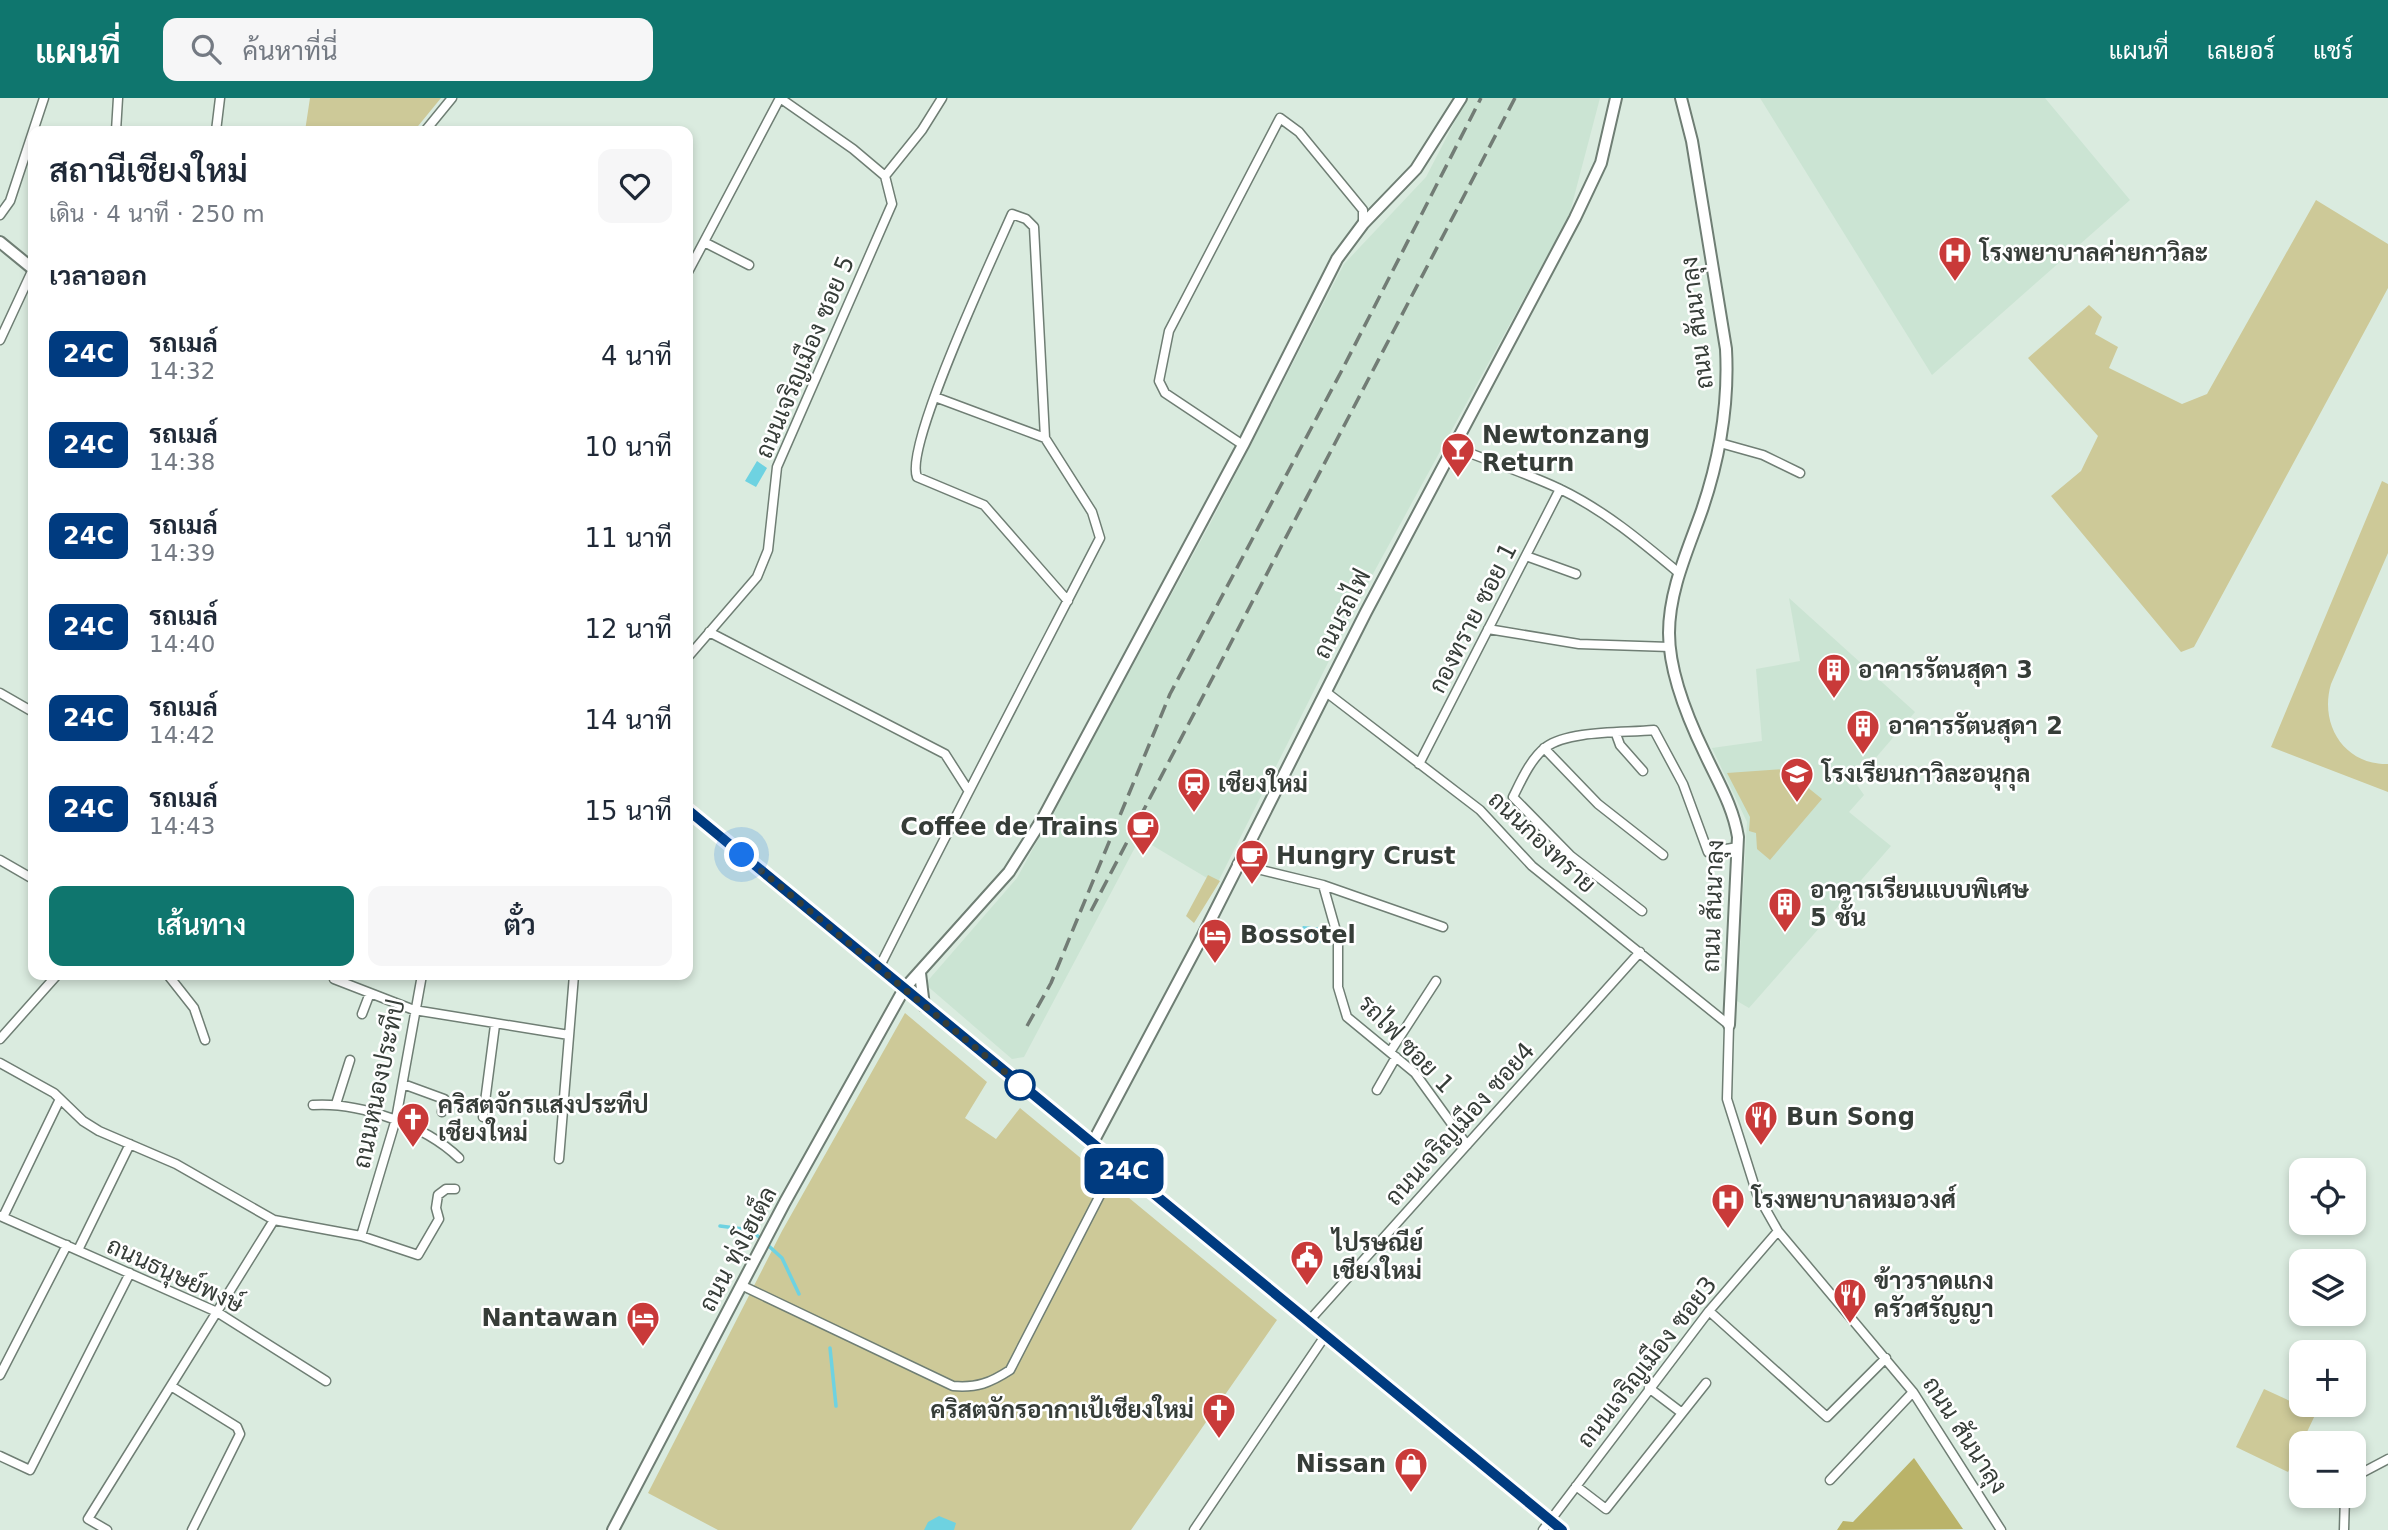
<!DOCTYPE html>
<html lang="th">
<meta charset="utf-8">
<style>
body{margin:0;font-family:"DejaVu Sans",Sarabun,sans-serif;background:#f6f6f7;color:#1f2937;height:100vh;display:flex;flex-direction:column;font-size:26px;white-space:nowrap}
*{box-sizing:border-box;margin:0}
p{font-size:23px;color:#747a83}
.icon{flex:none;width:38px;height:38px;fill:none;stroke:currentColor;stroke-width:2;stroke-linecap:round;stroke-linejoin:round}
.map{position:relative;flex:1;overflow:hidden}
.side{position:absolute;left:28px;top:28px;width:665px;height:854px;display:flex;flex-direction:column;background:#fff;border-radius:14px;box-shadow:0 4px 10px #0003}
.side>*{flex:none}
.badge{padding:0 14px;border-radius:10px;font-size:24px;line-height:46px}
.tools{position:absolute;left:2289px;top:1060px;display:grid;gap:14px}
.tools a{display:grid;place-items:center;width:77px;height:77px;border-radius:14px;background:#fff;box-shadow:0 4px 10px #0003;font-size:35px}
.you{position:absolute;width:35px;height:35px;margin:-18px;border:5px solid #fff;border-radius:50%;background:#1a73e8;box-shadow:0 0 0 10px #1a73e833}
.map>.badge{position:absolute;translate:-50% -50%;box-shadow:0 0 0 4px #fff}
h2{padding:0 21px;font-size:26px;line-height:63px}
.round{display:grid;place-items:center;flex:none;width:74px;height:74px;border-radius:14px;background:#f6f6f7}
.overview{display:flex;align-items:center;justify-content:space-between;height:119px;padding:0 21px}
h1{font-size:33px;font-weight:600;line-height:52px}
.cta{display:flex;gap:14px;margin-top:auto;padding:14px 21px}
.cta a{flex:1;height:80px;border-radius:14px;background:#0f766e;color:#fff;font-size:28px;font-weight:600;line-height:80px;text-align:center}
.cta a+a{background:#f6f6f7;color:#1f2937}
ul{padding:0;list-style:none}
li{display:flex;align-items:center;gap:21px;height:91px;padding:0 21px}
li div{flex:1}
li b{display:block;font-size:26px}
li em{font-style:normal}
li .badge{min-width:77px;font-weight:700;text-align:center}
header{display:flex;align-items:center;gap:42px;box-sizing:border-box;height:98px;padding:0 35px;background:#0f766e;color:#fff}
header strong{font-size:33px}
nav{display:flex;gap:38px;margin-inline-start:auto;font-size:24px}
.search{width:490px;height:63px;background:#f6f6f7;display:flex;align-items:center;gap:18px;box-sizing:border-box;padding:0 24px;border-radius:14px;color:#747a83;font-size:26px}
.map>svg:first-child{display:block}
</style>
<header>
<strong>แผนที่</strong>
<div class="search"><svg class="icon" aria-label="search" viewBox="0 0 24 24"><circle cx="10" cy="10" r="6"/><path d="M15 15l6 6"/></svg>ค้นหาที่นี่</div>
<nav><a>แผนที่</a><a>เลเยอร์</a><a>แชร์</a></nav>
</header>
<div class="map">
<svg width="2388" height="1432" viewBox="0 0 2388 1432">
<rect width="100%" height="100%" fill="#daebdf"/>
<path fill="#cbe4d3" d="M1467,0H1600L1569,118L1368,485L1217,786L1140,740L1024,959L1012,961L925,886L1017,780L1211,424L1344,166L1426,79Z
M1760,0H2045L2130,102L1932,277Z
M1789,500L1915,614L1855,684L1864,697L1849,714L1891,748L1749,910L1737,903L1747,724L1712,650L1762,643L1756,571L1800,563Z"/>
<path fill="#cdc998" d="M310,0H441L414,33H305Z
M2316,102L2388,146V190L2194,549L2181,554L2051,398L2081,373L2098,338L2028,260L2089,207L2102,219L2095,236L2118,249L2109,270L2182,306L2207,296Z
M2382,383L2388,386V455L2331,586C2319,626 2344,667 2388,666V694L2271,649Z
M1785,671L1822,701L1770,762L1757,751L1756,735L1749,733L1750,719L1727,675Z
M1208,777L1220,783L1194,825L1186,818Z
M905,915L987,984L965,1020L996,1041L1020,1010L1277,1222L1131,1432H718L648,1395L782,1133Z
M2264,1291L2316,1315L2288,1374L2236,1349Z"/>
<path fill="#bab369" d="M1914,1360L1963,1431L1837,1432L1843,1423L1853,1424Z"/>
<path fill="#6ed2e1" d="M757,363L767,370L756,389L745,383Z
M1303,828L1324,830L1327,838L1322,845L1312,840L1301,841L1297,836Z
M939,1418L956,1425L954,1432H924L928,1424Z"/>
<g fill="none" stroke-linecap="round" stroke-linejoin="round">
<path stroke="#6ed2e1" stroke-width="3.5" d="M720,1128L751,1132L782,1160L799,1196
M830,1250L836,1308"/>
<defs>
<path id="street" d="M780,0L853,51L885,78
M116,33L118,0
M216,33L220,0
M425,33L452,0
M885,78L922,32L942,0
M0,117L10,103L44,0
M704,144L749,167
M688,174L780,0
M0,242L33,171
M935,299L1045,340
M1720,345L1763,357L1800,375
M1243,347L1165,295L1159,283L1169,233L1280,20L1299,34L1363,112V126
M1454,349C1489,363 1526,375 1560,391C1604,412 1642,444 1679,475
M1526,458L1576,476
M1488,531L1579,546L1670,549
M709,534L945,656L968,692
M688,559L757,479L768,452L777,369L892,106L885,78
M1326,594L1480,712L1532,768L1729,927L1727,1001L1757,1096L1778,1133L1913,1294L2001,1432
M0,595L33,614
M1616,636L1620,647L1643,673
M1544,650L1598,706L1663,757
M1419,666L1560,391
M0,762L33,781
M1237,766L1323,787L1443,829
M1323,787L1338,840V889L1347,919L1415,975L1467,1047
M1642,813L1571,758L1513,699C1521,683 1531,660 1546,649C1569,632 1625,635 1654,632L1683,686L1708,754L1738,749
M879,870C951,726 1026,583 1100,440L1092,414L1045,340L1034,129L1026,121L1012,116C994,157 904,348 917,379L984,407L1068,503
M168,877L194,910L205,942
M334,881L414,912L569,937
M362,916L370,895
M0,941L57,877
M1390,954L1436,883
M0,965L54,995L83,1023L99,1033L176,1066L274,1122L361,1138L418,1157L439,1121L436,1110L438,1097L446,1091H455
M403,986L444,1001L442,1014
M1377,992L1396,959
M336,1006L350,962
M313,1007C359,1004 425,1027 459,1060
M483,1019L495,927
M559,1061L574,877
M0,1118L217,1214L326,1283
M3,1119L60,1001
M361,1138L396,1021L422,877
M78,1152L130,1046
M743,1188L953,1288C977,1290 990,1285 1010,1272L1116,1066
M1709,1213L1827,1319L1886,1260
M1308,1224L1640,854
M0,1277L67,1147
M171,1288L237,1329L240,1336L192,1432
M1649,1290L1682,1315
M0,1358L30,1372L130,1175
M2354,1379L2388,1361
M1830,1382L1913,1294
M1576,1388L1606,1411L1706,1285
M107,1432L88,1421L274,1122
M1194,1432L1325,1238
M1543,1432L1709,1213L1778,1133
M2344,1432L2345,1398"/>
<path id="secondary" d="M1681,0L1692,43L1726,251C1729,307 1720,359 1702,412C1688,452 1669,492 1669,535C1669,575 1688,621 1705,656C1718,684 1733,708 1738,739L1729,927
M0,144L33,171
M688,712L1562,1432
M920,875L924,908
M1092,1046L1202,839L1366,514L1575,120L1601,65L1616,0
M613,1432L785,1104L904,891L1009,774L1043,720L1243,347L1337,161L1363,126L1416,71L1461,0"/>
</defs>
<use href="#street" stroke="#6f7e74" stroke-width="11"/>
<use href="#secondary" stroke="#6f7e74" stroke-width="14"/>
<use href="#street" stroke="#fff" stroke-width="8"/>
<use href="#secondary" stroke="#fff" stroke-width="10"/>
<path stroke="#727c75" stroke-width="3.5" stroke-dasharray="14 7" stroke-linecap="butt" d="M1091,813L1515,0
M1027,928L1051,885L1170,596L1341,274L1481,0"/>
</g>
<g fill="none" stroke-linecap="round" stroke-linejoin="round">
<defs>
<path id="line" d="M688,712L1562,1432"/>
</defs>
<use href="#line" stroke="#fff" stroke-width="16"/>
<use href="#line" stroke="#003b80" stroke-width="10"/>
<path stroke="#363d38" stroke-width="7" stroke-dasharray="0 12.6" d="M742,757L1029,994L1020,987"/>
</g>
<defs>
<symbol id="hospital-pin" viewBox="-11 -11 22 30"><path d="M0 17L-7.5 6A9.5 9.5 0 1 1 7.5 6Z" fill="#c93a39" stroke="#fff"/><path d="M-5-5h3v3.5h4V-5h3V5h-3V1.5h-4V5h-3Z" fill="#fff"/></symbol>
<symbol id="bar-pin" viewBox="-11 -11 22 30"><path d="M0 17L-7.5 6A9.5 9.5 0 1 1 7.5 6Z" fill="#c93a39" stroke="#fff"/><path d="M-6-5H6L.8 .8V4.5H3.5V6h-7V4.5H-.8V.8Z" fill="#fff"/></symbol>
<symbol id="building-pin" viewBox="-11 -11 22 30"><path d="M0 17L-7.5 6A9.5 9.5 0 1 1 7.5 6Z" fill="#c93a39" stroke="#fff"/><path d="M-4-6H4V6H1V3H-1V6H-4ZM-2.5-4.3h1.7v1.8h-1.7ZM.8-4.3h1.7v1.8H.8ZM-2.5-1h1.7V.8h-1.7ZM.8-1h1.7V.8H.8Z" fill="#fff"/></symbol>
<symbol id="school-pin" viewBox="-11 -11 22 30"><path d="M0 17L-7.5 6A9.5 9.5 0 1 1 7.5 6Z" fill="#c93a39" stroke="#fff"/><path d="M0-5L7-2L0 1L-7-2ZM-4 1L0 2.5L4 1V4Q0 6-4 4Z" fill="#fff"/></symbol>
<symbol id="station-pin" viewBox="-11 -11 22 30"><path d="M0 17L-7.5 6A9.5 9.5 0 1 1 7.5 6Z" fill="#c93a39" stroke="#fff"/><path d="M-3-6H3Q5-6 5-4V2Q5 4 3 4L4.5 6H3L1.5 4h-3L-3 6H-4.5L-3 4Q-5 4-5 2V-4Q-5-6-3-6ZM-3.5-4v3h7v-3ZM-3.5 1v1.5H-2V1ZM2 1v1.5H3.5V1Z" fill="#fff"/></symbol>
<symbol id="cafe-pin" viewBox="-11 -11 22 30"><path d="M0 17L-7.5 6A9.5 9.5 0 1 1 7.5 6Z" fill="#c93a39" stroke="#fff"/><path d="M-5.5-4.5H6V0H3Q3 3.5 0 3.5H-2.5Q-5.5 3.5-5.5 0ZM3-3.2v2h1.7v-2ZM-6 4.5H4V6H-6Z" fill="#fff"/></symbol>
<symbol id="hotel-pin" viewBox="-11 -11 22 30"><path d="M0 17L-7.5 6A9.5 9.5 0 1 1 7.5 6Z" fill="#c93a39" stroke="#fff"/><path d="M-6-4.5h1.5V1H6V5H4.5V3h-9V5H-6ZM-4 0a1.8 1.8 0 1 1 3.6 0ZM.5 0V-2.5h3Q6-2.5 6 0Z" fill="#fff"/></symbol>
<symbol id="restaurant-pin" viewBox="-11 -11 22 30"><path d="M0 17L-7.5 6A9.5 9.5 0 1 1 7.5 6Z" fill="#c93a39" stroke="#fff"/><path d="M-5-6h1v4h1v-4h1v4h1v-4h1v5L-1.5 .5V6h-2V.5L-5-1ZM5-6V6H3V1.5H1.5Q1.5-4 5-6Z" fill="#fff"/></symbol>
<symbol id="church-pin" viewBox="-11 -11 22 30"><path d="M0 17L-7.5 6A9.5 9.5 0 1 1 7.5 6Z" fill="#c93a39" stroke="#fff"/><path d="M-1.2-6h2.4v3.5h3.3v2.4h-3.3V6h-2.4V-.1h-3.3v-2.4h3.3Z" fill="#fff"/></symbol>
<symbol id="civic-pin" viewBox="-11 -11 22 30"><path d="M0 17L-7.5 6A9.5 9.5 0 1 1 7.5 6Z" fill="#c93a39" stroke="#fff"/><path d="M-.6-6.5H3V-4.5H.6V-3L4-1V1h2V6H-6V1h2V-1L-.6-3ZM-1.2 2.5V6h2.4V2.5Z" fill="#fff"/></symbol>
<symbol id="shop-pin" viewBox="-11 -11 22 30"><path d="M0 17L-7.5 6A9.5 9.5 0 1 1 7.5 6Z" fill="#c93a39" stroke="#fff"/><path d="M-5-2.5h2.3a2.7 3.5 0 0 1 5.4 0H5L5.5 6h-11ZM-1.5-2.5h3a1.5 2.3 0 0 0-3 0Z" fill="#fff"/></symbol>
</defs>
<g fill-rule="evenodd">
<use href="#hospital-pin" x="1936" y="136" width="38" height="52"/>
<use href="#bar-pin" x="1439" y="332" width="38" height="52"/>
<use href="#building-pin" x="1815" y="553" width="38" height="52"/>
<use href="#building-pin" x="1844" y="609" width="38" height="52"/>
<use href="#school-pin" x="1778" y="657" width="38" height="52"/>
<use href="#station-pin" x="1175" y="667" width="38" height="52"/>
<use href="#cafe-pin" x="1124" y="710" width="38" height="52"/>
<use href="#cafe-pin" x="1233" y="739" width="38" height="52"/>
<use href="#building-pin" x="1766" y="787" width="38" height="52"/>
<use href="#hotel-pin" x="1196" y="818" width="38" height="52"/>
<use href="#restaurant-pin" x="1742" y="1000" width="38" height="52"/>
<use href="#church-pin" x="394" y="1002" width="38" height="52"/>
<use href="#hospital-pin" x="1709" y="1083" width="38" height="52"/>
<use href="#civic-pin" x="1288" y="1140" width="38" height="52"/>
<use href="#restaurant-pin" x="1831" y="1178" width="38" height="52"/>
<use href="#hotel-pin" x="624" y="1201" width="38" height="52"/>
<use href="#church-pin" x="1200" y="1293" width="38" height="52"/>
<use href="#shop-pin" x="1392" y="1347" width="38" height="52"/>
</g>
<circle fill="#fff" stroke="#003b80" stroke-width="3.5" cx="1020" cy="987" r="14"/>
<g text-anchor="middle" stroke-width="5" stroke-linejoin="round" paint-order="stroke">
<g font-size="24" font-weight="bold" fill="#363d38" stroke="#fff" text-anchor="start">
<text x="1980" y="163">โรงพยาบาลค่ายกาวิละ</text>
<text x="1482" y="345">Newtonzang<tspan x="1482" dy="28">Return</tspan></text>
<text x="1858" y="580">อาคารรัตนสุดา 3</text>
<text x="1888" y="636">อาคารรัตนสุดา 2</text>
<text x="1822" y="684">โรงเรียนกาวิละอนุกุล</text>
<text x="1218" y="694">เชียงใหม่</text>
<text x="1118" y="737" text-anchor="end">Coffee de Trains</text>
<text x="1276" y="766">Hungry Crust</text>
<text x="1810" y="800">อาคารเรียนแบบพิเศษ<tspan x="1810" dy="28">5 ชั้น</tspan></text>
<text x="1240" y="845">Bossotel</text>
<text x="438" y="1015">คริสตจักรแสงประทีป<tspan x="438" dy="28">เชียงใหม่</tspan></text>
<text x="1786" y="1027">Bun Song</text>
<text x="1752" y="1110">โรงพยาบาลหมอวงศ์</text>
<text x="1332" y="1153">ไปรษณีย์<tspan x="1332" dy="28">เชียงใหม่</tspan></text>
<text x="1874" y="1191">ข้าวราดแกง<tspan x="1874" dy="28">ครัวศรัญญา</tspan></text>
<text x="618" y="1228" text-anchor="end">Nantawan</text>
<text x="1194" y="1320" text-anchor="end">คริสตจักรอากาเป้เชียงใหม่</text>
<text x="1386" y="1374" text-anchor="end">Nissan</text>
</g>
<g font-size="24" fill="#363d38" stroke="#fff">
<text transform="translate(1697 225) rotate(-97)" y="8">ถนน สันนาลุง</text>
<text transform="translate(805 259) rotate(-67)" y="8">ถนนเจริญเมือง ซอย 5</text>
<text transform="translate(1342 516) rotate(-63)" y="8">ถนนรถไฟ</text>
<text transform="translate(1473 520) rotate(-63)" y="8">กองทราย ซอย 1</text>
<text transform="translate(1542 744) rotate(43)" y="8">ถนนกองทราย</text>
<text transform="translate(1713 808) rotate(-88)" y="8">ถนน สันนาลุง</text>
<text transform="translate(1406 946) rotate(46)" y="8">รถไฟ ซอย 1</text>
<text transform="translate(379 986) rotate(-78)" y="8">ถนนหนองประทีป</text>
<text transform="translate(1460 1026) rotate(-48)" y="8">ถนนเจริญเมือง ซอย4</text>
<text transform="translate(738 1151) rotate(-62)" y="8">ถนน ทุ่งโฮเต็ล</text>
<text transform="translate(175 1177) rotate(25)" y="8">ถนนธนุษย์พงษ์</text>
<text transform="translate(1647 1264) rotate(-52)" y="8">ถนนเจริญเมือง ซอย3</text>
<text transform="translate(1965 1337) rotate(57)" y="8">ถนน สันนาลุง</text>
</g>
</g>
</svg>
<div class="tools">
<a><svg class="icon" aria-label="locate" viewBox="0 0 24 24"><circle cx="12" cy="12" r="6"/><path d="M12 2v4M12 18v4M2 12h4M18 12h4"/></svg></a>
<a><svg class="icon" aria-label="layers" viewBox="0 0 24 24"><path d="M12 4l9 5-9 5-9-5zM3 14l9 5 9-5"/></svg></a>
<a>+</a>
<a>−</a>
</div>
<div class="you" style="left:742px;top:757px"></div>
<b class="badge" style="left:1124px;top:1073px;background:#003b80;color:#fff">24C</b>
<section class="side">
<div class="overview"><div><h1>สถานีเชียงใหม่</h1><p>เดิน · 4 นาที · 250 m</p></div><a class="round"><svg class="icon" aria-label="heart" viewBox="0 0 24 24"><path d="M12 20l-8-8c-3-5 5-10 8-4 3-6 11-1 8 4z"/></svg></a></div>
<h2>เวลาออก</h2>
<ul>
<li><span class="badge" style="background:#003b80;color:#fff">24C</span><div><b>รถเมล์</b><p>14:32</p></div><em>4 นาที</em></li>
<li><span class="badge" style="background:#003b80;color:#fff">24C</span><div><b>รถเมล์</b><p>14:38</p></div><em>10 นาที</em></li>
<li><span class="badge" style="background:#003b80;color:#fff">24C</span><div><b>รถเมล์</b><p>14:39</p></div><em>11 นาที</em></li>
<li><span class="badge" style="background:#003b80;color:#fff">24C</span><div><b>รถเมล์</b><p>14:40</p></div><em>12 นาที</em></li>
<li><span class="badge" style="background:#003b80;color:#fff">24C</span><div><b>รถเมล์</b><p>14:42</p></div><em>14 นาที</em></li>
<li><span class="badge" style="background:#003b80;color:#fff">24C</span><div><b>รถเมล์</b><p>14:43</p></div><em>15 นาที</em></li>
</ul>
<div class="cta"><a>เส้นทาง</a><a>ตั๋ว</a></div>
</section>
</div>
